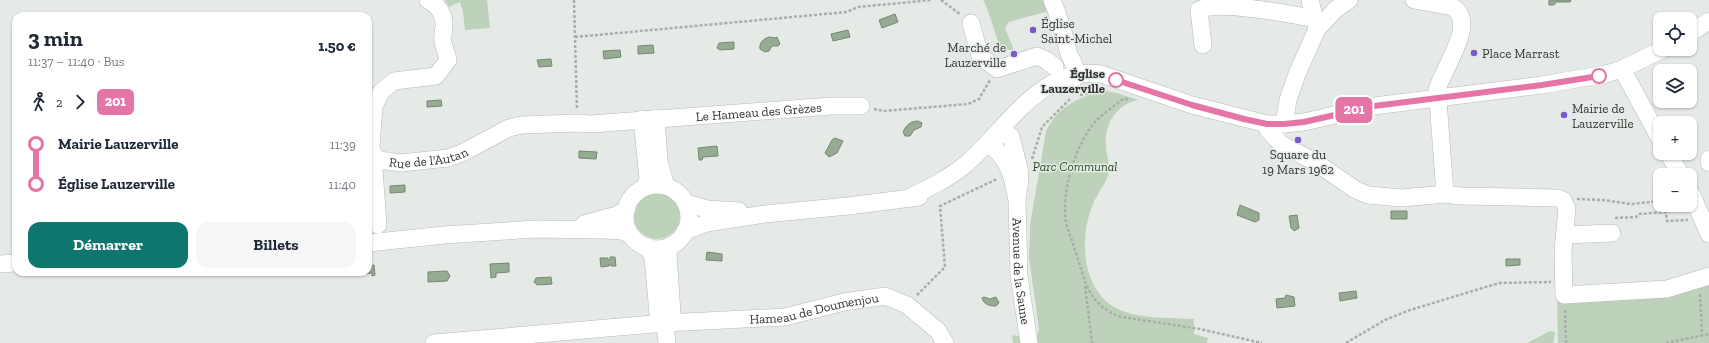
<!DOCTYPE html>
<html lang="fr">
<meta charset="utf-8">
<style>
body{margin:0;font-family:"Zilla Slab",serif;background:#f6f6f7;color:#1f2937;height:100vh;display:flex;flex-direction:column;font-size:15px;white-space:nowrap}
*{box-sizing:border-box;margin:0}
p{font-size:13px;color:#747a83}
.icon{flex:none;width:22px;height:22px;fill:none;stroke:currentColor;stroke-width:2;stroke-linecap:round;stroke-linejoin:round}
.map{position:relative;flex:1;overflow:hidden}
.side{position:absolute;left:12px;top:12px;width:360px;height:264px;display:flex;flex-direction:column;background:#fff;border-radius:12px;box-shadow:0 1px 3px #0004}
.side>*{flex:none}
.badge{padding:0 8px;border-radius:6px;font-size:14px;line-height:26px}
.fabs{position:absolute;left:1653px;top:12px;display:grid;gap:8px}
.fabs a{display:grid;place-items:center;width:44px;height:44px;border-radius:8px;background:#fff;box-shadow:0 1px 3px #0004;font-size:20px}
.map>.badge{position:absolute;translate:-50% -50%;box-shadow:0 0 0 2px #fff}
.legs{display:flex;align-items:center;gap:6px;height:44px;padding:0 16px;font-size:13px}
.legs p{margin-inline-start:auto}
.headline{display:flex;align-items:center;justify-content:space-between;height:68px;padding:0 16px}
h1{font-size:22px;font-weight:700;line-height:30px}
.primary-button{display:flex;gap:8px;margin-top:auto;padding:8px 16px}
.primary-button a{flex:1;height:46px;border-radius:12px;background:#0f766e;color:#fff;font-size:16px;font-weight:700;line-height:46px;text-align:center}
.primary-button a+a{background:#f6f6f7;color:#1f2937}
ul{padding:0 16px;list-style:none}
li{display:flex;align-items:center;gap:14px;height:40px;font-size:15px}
li i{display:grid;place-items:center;width:6px;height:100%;margin:0 5px;background:currentColor}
li i::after{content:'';width:10px;height:10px;margin:-5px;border:3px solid;border-radius:50%;background:#fff}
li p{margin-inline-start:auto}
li:first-child i{background:linear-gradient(#0000 50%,currentColor 0)}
li:last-child i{background:linear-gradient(currentColor 50%,#0000 0)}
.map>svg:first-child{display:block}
</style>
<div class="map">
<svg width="1709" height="343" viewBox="0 0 1709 343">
<rect width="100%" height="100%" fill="#e6eae6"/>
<path fill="#bed2bb" d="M445,0H487L490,28L465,30L463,12L460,2L449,7Z
M983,0H1044L1049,11L1009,22L1005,28L1014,50H1001L987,8Z
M1102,90L1117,93L1138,100C1117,104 1104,124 1106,145C1106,155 1111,164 1108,175C1105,185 1097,194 1093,204C1081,233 1081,272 1102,297C1122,321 1166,317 1194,319V334L1208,338L1207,343H1013L1012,335L1036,340L1039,329L1029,258L1030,225L1046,131C1057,107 1078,98 1102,90Z
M634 216a23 23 0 1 1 46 0a23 23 0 1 1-46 0Z
M1709,282V343H1558L1557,301L1664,296Z
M1550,331L1555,332L1553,343H1527Z"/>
<path fill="#95ab92" stroke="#778775" d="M1549,0H1571L1570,2H1556L1554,5H1549Z
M895,14L898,22L882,28L879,20Z
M848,30L850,37L833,41L831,34Z
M769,37L775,38L777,37L780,44L778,46H772L769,51L765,52L760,49C759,43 763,39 769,37Z
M734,42V49L720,50L717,48L719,43Z
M653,45L654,53L638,54V46Z
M620,50L621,57L604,59L603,51Z
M551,59L552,66L539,67L537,60Z
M441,100L442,106L427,107V101Z
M918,121L922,123L921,127L914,130L910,136H905L903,132C906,125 911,121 918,121Z
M835,138L843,141L837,153L829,157L825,153L832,140Z
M717,146L718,156L703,157L702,160H699L698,148Z
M579,151L597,152L596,159L579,158Z
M405,185V192L390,193V186Z
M1240,205L1259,213V220L1255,222L1237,215Z
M1391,211H1407V219H1391Z
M1297,215L1299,228L1294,231L1291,228L1289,216Z
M707,252L722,254V261L706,260Z
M610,257H615L616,266H611L609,264V266L601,267L600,258H608V260H610Z
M1506,259H1520V265L1506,266Z
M509,263V272L496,273V277L491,278L490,264Z
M374,265L375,275L372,276V273L360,274V272H368V266Z
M447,271L450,276L447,281L428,282V272Z
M551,277L552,284L537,285L534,282L536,278Z
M1356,291L1357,298L1340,301L1339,293Z
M1286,295L1294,297L1295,306L1277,308L1276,299L1285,298Z
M984,297L990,299L996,297L999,303L996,306C990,306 984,305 982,298Z"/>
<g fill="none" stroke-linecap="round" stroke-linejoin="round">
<defs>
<g id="minor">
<path id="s1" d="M428,0C437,4 445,15 444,26C444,31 442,36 443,42C444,48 447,53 448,60L436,76L394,81L381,92L374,106L371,146L373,154L379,160L401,163L448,158L462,153L509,128L522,125L577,123L591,124L831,106H861"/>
<path d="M1052,0C1060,18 1064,35 1069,54C1072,61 1076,67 1077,75L1071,83"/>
<path d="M1310,0L1317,28"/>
<path d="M1414,0L1453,7C1478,23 1442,70 1437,90C1436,97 1439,107 1439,114C1441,141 1443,167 1445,194"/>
<path d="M971,23L980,56L997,69L1037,56L1046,60L1055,67"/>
<path d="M1690,33L1709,21"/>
<path d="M1203,45L1199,10C1216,0 1291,14 1315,19"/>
<path d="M1622,69L1660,139"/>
<path d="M656,118L659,162L666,186"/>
<path d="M642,119L648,179L645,187"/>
<path d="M1267,124L1268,130L1281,144L1315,162L1356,190L1368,195L1402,198L1445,194L1461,196L1557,198L1563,200L1567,209L1563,250L1564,295L1667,289L1709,276"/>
<path d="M1284,124L1288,100L1297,74L1317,29L1336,9L1349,0"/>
<path d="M1668,153L1681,175"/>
<path d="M373,154L378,225"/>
<path d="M1709,159V163"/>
<circle cx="657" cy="217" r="32"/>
<path d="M1690,191L1709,234"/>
<path d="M908,198C929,188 948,179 966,164C1005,131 1041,65 1101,74L1192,105L1267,124H1284L1304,122L1374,106L1542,85L1606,74L1622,69L1663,49"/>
<path id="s2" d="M1017,200C1013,180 1010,162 994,148L995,135L1008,134L1011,137L1019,168L1020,180L1017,200L1019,276L1029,343"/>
<path d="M686,203L707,209L739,211"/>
<path d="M584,224L617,215L627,209"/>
<path d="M685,231L707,223L765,214L848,206L919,197"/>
<path d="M1565,235L1612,233"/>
<path d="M368,243L444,235L535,229L604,230L622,231L631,235"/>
<path d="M647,246L653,257L658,313L665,323L667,343"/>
<path d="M0,264L16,263"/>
<path d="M665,323L672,313L668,254L671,245"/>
<path id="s3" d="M434,343L665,323L785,317L844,302L885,296L907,305L938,331L945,343"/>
</g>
</defs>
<use href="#minor" stroke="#b6bab5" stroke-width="18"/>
<path stroke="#aaaeaa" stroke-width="2.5" stroke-dasharray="3 2" stroke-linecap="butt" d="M574,0L577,110
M941,0L960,14
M575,37L847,12L858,7L931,0
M1080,95L1091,93H1106
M1128,99H1123C1114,106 1104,113 1096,121C1075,144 1061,192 1066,223C1069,233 1073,243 1076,253C1086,283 1087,304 1121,317L1200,329L1262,343
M874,109L884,111L968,104L979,99L990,80
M1032,159L1042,127L1071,98
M1577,199L1603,200L1631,204L1660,201
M1615,218L1636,217L1639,214L1666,212L1667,221L1688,220
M1085,286L1092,343
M1700,294L1702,335
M917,295L945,267L940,206L997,179
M1565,310L1566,343
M1346,343L1385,320L1410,310L1499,283L1551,282
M1666,343L1709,334"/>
<use href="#minor" stroke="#fff" stroke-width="17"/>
</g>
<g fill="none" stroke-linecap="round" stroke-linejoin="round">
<defs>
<path id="line-1" d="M1116,80L1192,105L1244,119L1267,124H1284L1304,122L1374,106L1542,85L1599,76"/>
</defs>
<use href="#line-1" stroke="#fff" stroke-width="9"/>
<use href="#line-1" stroke="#e675a7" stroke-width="6"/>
</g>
<g fill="#7859d3" stroke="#e6eae6" stroke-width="1.5">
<circle cx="1033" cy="30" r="4"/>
<circle cx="1474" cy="53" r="4"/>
<circle cx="1014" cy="54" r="4"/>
<circle cx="1564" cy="115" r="4"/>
<circle cx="1298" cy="140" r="4"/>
</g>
<g fill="#fff" stroke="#e675a7" stroke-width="2">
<circle cx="1599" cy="76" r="7"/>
<circle cx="1116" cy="80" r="7"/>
</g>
<g text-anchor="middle" stroke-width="3" stroke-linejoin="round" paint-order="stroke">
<g font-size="13" fill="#323432" stroke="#e6eae6" text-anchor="start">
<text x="1041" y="28">Église<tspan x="1041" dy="15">Saint-Michel</tspan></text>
<text x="1006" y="52" text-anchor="end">Marché de<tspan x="1006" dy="15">Lauzerville</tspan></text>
<text x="1482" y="58">Place Marrast</text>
<text x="1572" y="113">Mairie de<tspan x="1572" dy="15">Lauzerville</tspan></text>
<text x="1298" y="159" text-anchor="middle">Square du<tspan x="1298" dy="15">19 Mars 1962</tspan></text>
</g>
<g font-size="13" font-weight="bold" fill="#323432" stroke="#e6eae6" text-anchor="end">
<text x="1105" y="78">Église<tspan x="1105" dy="15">Lauzerville</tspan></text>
</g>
<g font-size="13" fill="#323432" stroke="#e6eae6">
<text dy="5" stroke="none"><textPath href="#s1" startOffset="607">Le Hameau des Grèzes</textPath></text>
<text dy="5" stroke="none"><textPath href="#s1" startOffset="269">Rue de l'Autan</textPath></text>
<text dy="5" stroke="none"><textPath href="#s2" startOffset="224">Avenue de la Saune</textPath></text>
<text dy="5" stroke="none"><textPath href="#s3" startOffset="382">Hameau de Doumenjou</textPath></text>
</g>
<g font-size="13" font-style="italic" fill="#284a24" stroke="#e6eae6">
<text x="1075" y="171">Parc Communal</text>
</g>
</g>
</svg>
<div class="fabs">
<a><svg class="icon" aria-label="locate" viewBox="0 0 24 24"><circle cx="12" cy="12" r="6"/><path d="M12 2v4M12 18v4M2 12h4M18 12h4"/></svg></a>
<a><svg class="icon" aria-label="layers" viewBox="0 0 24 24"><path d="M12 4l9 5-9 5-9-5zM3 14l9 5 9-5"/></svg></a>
<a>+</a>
<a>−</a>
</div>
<b class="badge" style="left:1354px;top:110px;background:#e675a7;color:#fff">201</b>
<section class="side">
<div class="headline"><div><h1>3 min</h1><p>11:37 – 11:40 · Bus</p></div><b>1.50 €</b></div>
<div class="legs"><svg class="icon" aria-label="walk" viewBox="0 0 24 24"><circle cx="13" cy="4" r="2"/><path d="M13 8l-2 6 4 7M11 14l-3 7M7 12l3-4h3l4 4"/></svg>2<svg class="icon" aria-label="forward" viewBox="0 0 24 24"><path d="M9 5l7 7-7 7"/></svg><b class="badge" style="background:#e675a7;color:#fff">201</b></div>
<ul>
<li><i style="color:#e675a7"></i><b>Mairie Lauzerville</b><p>11:39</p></li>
<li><i style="color:#e675a7"></i><b>Église Lauzerville</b><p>11:40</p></li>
</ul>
<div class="primary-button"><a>Démarrer</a><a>Billets</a></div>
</section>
</div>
